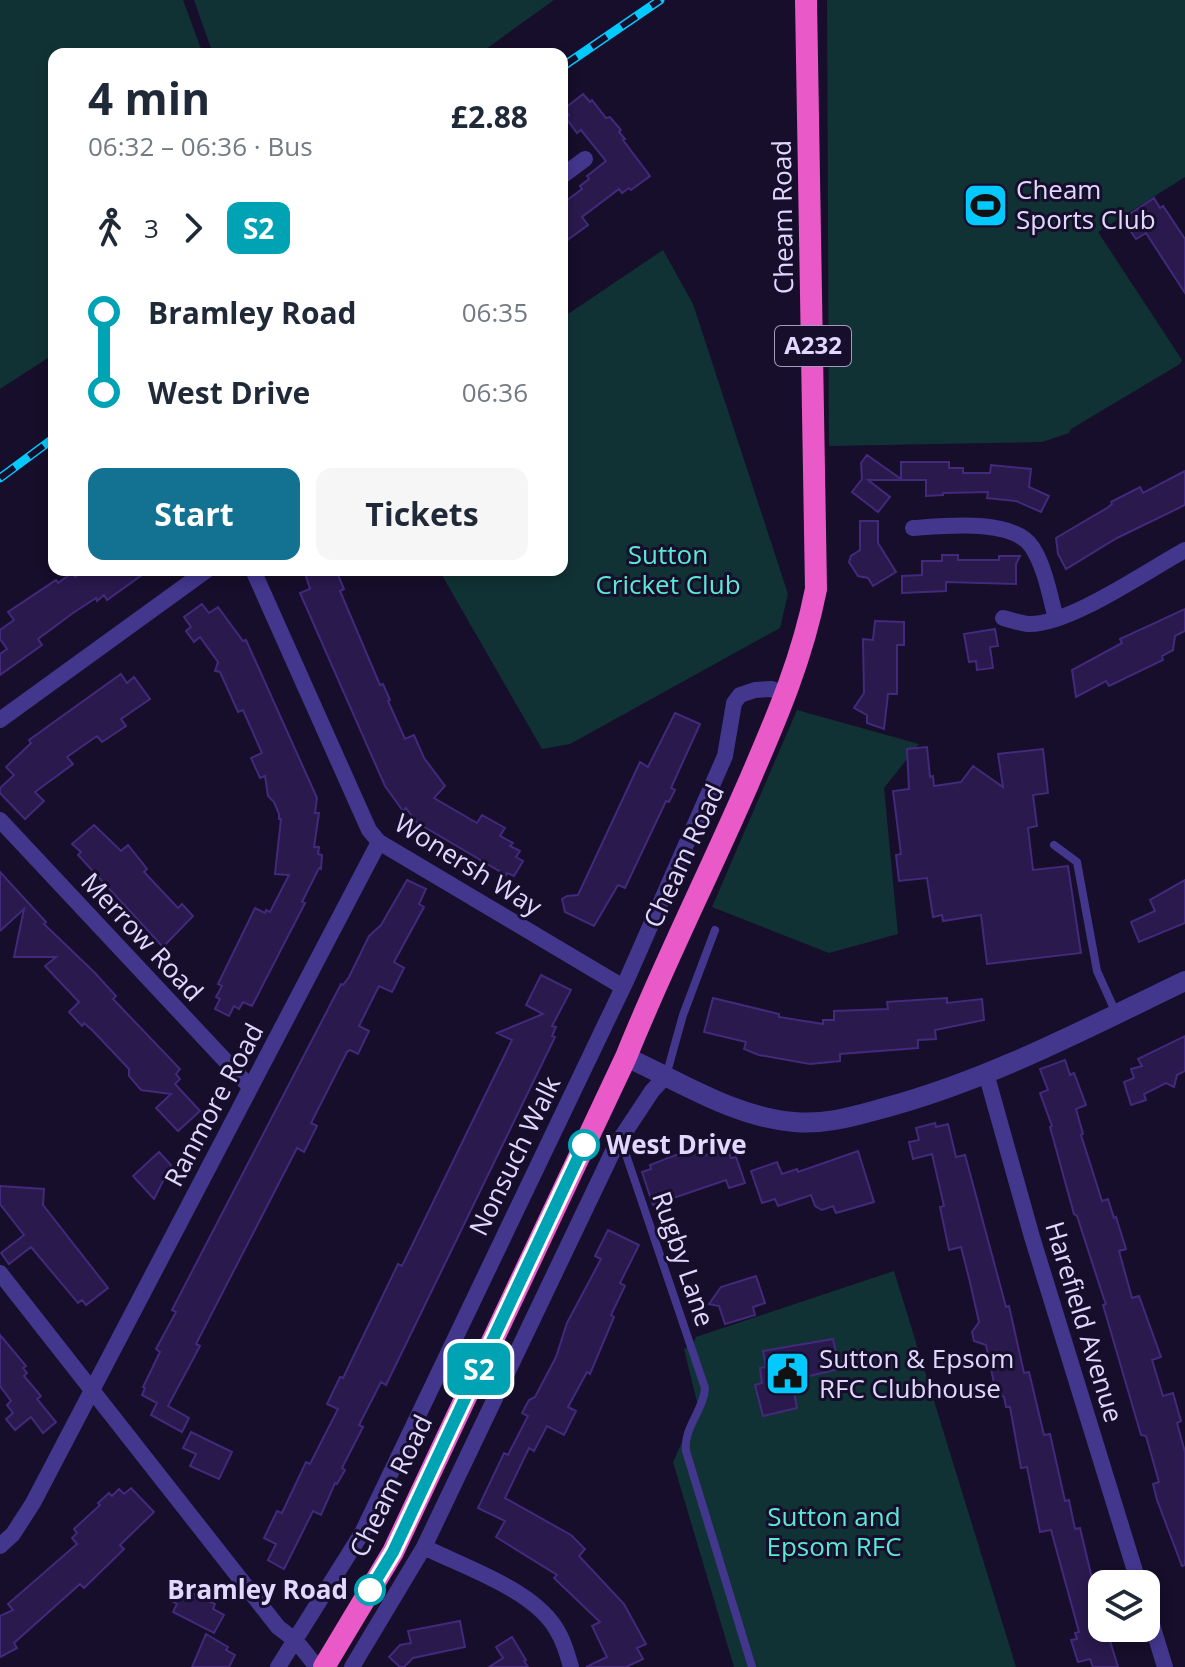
<!DOCTYPE html>
<meta charset="utf-8">
<style>
body{margin:0;font-family:"Open Sans",sans-serif;background:#f6f6f7;color:#1f2937;height:100vh;display:flex;flex-direction:column;font-size:30px;white-space:nowrap}
*{box-sizing:border-box;margin:0}
p{font-size:26px;color:#747a83}
.icon{flex:none;width:44px;height:44px;fill:none;stroke:currentColor;stroke-width:2;stroke-linecap:round;stroke-linejoin:round}
.map{position:relative;flex:1;overflow:hidden}
.side{position:absolute;left:48px;top:48px;width:520px;height:528px;display:flex;flex-direction:column;background:#fff;border-radius:16px;box-shadow:0 4px 12px #0003}
.side>*{flex:none}
.badge{padding:0 16px;border-radius:12px;font-size:28px;line-height:52px}
.buttons{position:absolute;left:1088px;top:1570px;display:grid;gap:16px}
.buttons a{display:grid;place-items:center;width:72px;height:72px;border-radius:16px;background:#fff;box-shadow:0 4px 12px #0003;font-size:40px}
.map>.badge{position:absolute;translate:-50% -50%;box-shadow:0 0 0 4px #fff}
.legs{display:flex;align-items:center;gap:12px;height:88px;padding:0 40px;font-size:26px}
.legs p{margin-inline-start:auto}
.summary{display:flex;align-items:center;justify-content:space-between;height:136px;padding:0 40px}
h1{font-size:44px;font-weight:700;line-height:60px}
.primary-button{display:flex;gap:16px;margin-top:auto;padding:16px 40px}
.primary-button a{flex:1;height:92px;border-radius:16px;background:#137191;color:#fff;font-size:32px;font-weight:700;line-height:92px;text-align:center}
.primary-button a+a{background:#f6f6f7;color:#1f2937}
ul{padding:0 40px;list-style:none}
li{display:flex;align-items:center;gap:28px;height:80px;font-size:30px}
li i{display:grid;place-items:center;width:12px;height:100%;margin:0 10px;background:currentColor}
li i::after{content:'';width:20px;height:20px;margin:-10px;border:6px solid;border-radius:50%;background:#fff}
li p{margin-inline-start:auto}
li:first-child i{background:linear-gradient(#0000 50%,currentColor 0)}
li:last-child i{background:linear-gradient(currentColor 50%,#0000 0)}
.map>svg:first-child{display:block}
</style>
<div class="map">
<svg width="1185" height="1667" viewBox="0 0 1185 1667">
<rect width="100%" height="100%" fill="#160e2a"/>
<path fill="#113235" d="M0,0H183L203,54H54V354L0,389Z
M194,0H554L479,54H213Z
M827,0H1185V177L1098,232L1182,360L1180,364L1071,429L1069,433L1042,442L829,446Z
M663,250L693,304L788,594L780,628L570,744L542,749L439,570H562V318Z
M797,710L919,744L884,788L898,934L829,953L712,907Z
M894,1271L1016,1667H734L673,1462L698,1406L684,1349L692,1346L696,1337Z"/>
<path fill="#29194d" stroke="#43297b" stroke-width="2" d="M583,94L590,102L592,100L606,118L610,117L621,130L619,132L625,139L623,140L650,176L631,190L629,188L622,193L619,189L582,217L588,225L562,244V204L582,189L580,186L589,179L587,176L606,161L581,130L577,133L566,118L569,115L564,109Z
M1154,198L1160,208L1163,206L1185,239V293L1146,233L1136,239L1122,219Z
M867,455L901,479V462H949V468H963V473H990L991,465L1031,469L1029,487L1049,496L1041,512L1016,501L987,498L988,492L943,493V495L926,496V480H868L890,497L878,512L852,492L862,479L861,463Z
M1185,471V505L1117,538L1066,569L1058,554L1056,538L1107,508L1112,504L1111,502L1140,487L1143,493Z
M860,521H878V543L896,572L873,586L868,578L858,576L849,562L851,556L860,550Z
M942,555H958V560H999V556H1020L1016,564V584L946,582V591L902,593V576L922,575V561H942Z
M84,570H149L107,600L104,595L97,601L96,598L73,613L38,639L42,645L0,675V654L7,649L0,639V630L14,620L8,612L56,580L58,583L72,573L75,577Z
M304,570H336L344,589L340,591L380,685L383,684L390,700L388,701L405,739L414,735L424,758L445,786L434,798L477,823L482,815L505,828L500,836L513,843L510,846L520,851L516,857L523,861L514,876L507,873L506,875L416,822L406,808L403,811L385,786L300,593L310,589Z
M202,604L209,613L218,607L243,641L246,640L317,798L315,813H319L314,847H319L318,854L322,855L321,869L319,868L302,902L305,903L252,1006L243,1002L239,1009L234,1006L229,1016L215,1009L220,999L216,997L222,986L218,984L255,908L265,913L266,910L270,912L289,875L275,874L281,819H279V814L274,802L268,796L265,776L260,778L251,758L262,753L243,710L238,712L220,672L215,671L218,662L200,637L194,642L186,631L191,627L184,617Z
M1185,609V631L1175,636L1173,650L1162,656L1163,660L1109,686L1106,681L1076,697L1072,670L1122,643L1120,639Z
M875,621L904,622V645H897V694H888L884,729L867,723V715L854,708L864,693L863,639L873,640Z
M995,629L998,646L990,647L993,668L977,670L976,661L969,662L964,634Z
M121,674L127,683L134,677L150,699L121,719L126,726L102,742L97,736L67,757L73,764L35,792L44,801L25,819L0,793V788L14,775L6,767L31,743L29,740Z
M675,713L700,724L671,788L675,790L669,802L666,801L625,888L618,885L594,926L565,912L562,899L567,896L578,895L640,762L648,767Z
M927,747L930,777L933,776L934,786L961,782L973,766L1003,787L998,754L1043,749L1048,793L1033,795L1037,826L1028,828L1033,870L1068,866L1081,953L987,964L981,915L943,921L942,915L933,917L927,878L899,881L896,855L901,854L893,791L909,789L907,749Z
M94,825L121,851L128,845L147,869L144,872L178,908L182,904L193,916L163,947L78,855L81,852L72,844Z
M0,872L46,922L44,924L95,973L116,996L113,999L180,1069L176,1074L180,1079L175,1084L200,1111L178,1131L156,1108L171,1094L141,1090L129,1076V1069L93,1031L84,1023L82,1026L69,1012L79,1002L45,966L56,957H14L24,909L0,931Z
M407,880L426,889L419,904L424,907L394,962L404,968L392,992L379,986L359,1026L369,1031L358,1054L350,1050L347,1052L311,1123L317,1126L304,1152L297,1148L196,1344L200,1346L168,1406L189,1418L182,1432L151,1415L157,1403L142,1395L145,1388L143,1387L160,1352L156,1349L176,1312L172,1310L341,984L343,985L349,977L369,936L381,925Z
M1185,880V923L1139,942L1131,922L1155,911L1150,900Z
M541,975L571,990L552,1026L556,1027L552,1036L555,1037L386,1385L381,1382L359,1425L363,1427L342,1468L345,1470L337,1484L335,1483L321,1515L313,1511L284,1569L268,1560L276,1544L264,1538L277,1511L282,1513L306,1462L310,1464L338,1409L327,1404L340,1377L343,1378L398,1264L402,1266L512,1040L497,1033L543,1014L526,1005Z
M713,998L779,1014V1017L823,1024V1020H834V1011L888,1009L887,1002L947,998V1003L982,999L984,1020L935,1030L936,1039L918,1040V1048L840,1054V1061L810,1064L759,1055L744,1049L746,1042L704,1032Z
M1185,1036V1071L1177,1075L1174,1087L1166,1083L1144,1094L1146,1100L1131,1105L1124,1082L1134,1078L1131,1069L1142,1066L1138,1059Z
M1065,1060L1070,1075L1074,1073L1086,1105L1076,1109L1083,1134L1081,1135L1102,1201L1108,1199L1114,1218L1116,1217L1126,1249L1119,1251L1132,1298L1139,1296L1161,1357L1152,1360L1163,1396L1173,1393L1181,1421L1177,1423L1185,1452V1565L1182,1566L1157,1500L1153,1484L1159,1482L1146,1436L1141,1435L1103,1305L1106,1304L1104,1299L1077,1216L1074,1214L1050,1127L1052,1126L1040,1093L1048,1090L1040,1069Z
M935,1123L936,1127L948,1124L956,1157L965,1155L1006,1307L1009,1306L1024,1373L1029,1372L1044,1435L1050,1434L1065,1501L1069,1500L1075,1529L1080,1528L1095,1591L1097,1590L1102,1605V1628H1106L1118,1667H1093L1090,1659L1078,1662L1071,1640L1077,1639L1075,1633L1079,1632L1051,1530L1040,1532L1027,1467L1021,1468L1010,1407H1006L1004,1397L989,1390L994,1383L986,1345L974,1341L972,1332L979,1322L969,1278L961,1247L949,1250L940,1207L944,1206L932,1154L913,1159L909,1142L919,1140L916,1128Z
M701,1145L704,1156L727,1148L731,1158L736,1157L745,1183L729,1188L726,1180L653,1205L642,1172L651,1169L650,1165Z
M858,1151L874,1202L836,1213L833,1206L822,1210L815,1206L811,1195L778,1206L775,1199L762,1203L751,1171L777,1162L782,1174L797,1169L798,1172Z
M159,1152L171,1165L154,1199L133,1176Z
M0,1186L44,1189L43,1205L108,1288L86,1305L82,1300L78,1303L31,1247L9,1264L1,1253L24,1235L0,1204Z
M608,1230L639,1245L620,1283L625,1286L611,1315L614,1317L590,1374L587,1372L568,1407L576,1411L564,1435L547,1426L534,1451L529,1448L505,1498L571,1535L585,1549L579,1556L624,1604L646,1644L637,1648L643,1659L626,1667H586L607,1657L592,1626L600,1622L554,1578L557,1575L496,1537L505,1521L478,1508L504,1453L508,1455L528,1416L522,1413L529,1400L535,1397L556,1357L567,1323L601,1259L595,1256Z
M756,1276L765,1303L753,1307L755,1315L725,1324L719,1306L709,1304L721,1287Z
M0,1335L26,1366L23,1368L27,1373L24,1376L41,1396L37,1399L56,1422L43,1433L31,1417L15,1430L6,1419L13,1413L7,1405L11,1401L0,1386Z
M833,1339L839,1369L792,1380L797,1408L763,1416L755,1385L762,1383L760,1368L766,1367L763,1351Z
M191,1432L232,1452L219,1479L190,1466L196,1454L183,1448Z
M131,1488L154,1512L120,1545L124,1549L84,1588L80,1584L14,1643L17,1648L0,1657V1616L13,1610L8,1604L77,1544L72,1538L77,1533L74,1529L100,1505L98,1503L109,1493L112,1496L119,1489L124,1494Z
M177,1586L215,1604L213,1609L224,1615L214,1633L173,1612L177,1604L170,1600Z
M460,1621L465,1647L413,1658L404,1667H400L389,1657L400,1645L411,1643L408,1631Z
M206,1634L228,1647L226,1650L235,1655L229,1667H192Z
M512,1637L526,1660L524,1661L528,1667H489L503,1658L496,1647Z"/>
<g fill="none" stroke-linecap="round" stroke-linejoin="round">
<path stroke="#43368d" stroke-width="8" d="M1054,845L1077,862L1097,971L1116,1013
M666,1076L683,1015L715,930
M621,1140L705,1388C704,1410 683,1428 686,1451L752,1667"/>
<path stroke="#43368d" stroke-width="16" d="M562,176L585,159
M913,528C944,526 1013,518 1032,547C1045,567 1050,596 1056,619
M253,570L369,830L379,842L623,987
M1003,618C1011,620 1020,623 1028,624C1068,626 1148,570 1185,550
M0,720L207,570
M0,820L250,1087
M986,1073L1032,1237L1139,1584
M0,1273L278,1627L296,1641L317,1667
M0,1546L13,1534L33,1503L379,842
M424,1547C464,1567 531,1589 555,1627C563,1639 567,1653 571,1667
M1146,1605L1165,1667
M278,1667L362,1533L627,979L725,756L734,703L740,695L755,690L771,689L787,694
M352,1667L424,1547L615,1147L652,1091L666,1076"/>
<path stroke="#43368d" stroke-width="20" d="M626,1057C679,1081 734,1117 794,1122C826,1125 854,1116 884,1108C989,1080 1087,1028 1185,981"/>
<path stroke="#ea59c8" stroke-width="22" d="M324,1667L393,1552L626,1057C663,965 708,876 748,784C776,719 802,660 816,589L806,0"/>
<defs>
<path id="rail" d="M562,67L660,0
M0,478L54,438"/>
</defs>
<use href="#rail" stroke="#04c9ff" stroke-width="9"/>
<use href="#rail" stroke="#160e2a" stroke-width="6" stroke-dasharray="18" stroke-linecap="butt"/>
</g>
<g fill="none" stroke-linecap="round" stroke-linejoin="round">
<defs>
<path id="line-1" d="M370,1590L393,1552L584,1145"/>
</defs>
<use href="#line-1" stroke="#fff" stroke-width="18"/>
<use href="#line-1" stroke="#00a3b4" stroke-width="12"/>
</g>
<defs>
<symbol id="stadium-square" viewBox="-11 -11 22 22"><rect x="-9" y="-9" width="18" height="18" rx="4" fill="#04c9ff" stroke="#160e2a"/><path d="M0-5a6.5 5 0 1 0 0 10a6.5 5 0 1 0 0-10ZM-3.5-1.8h7v3.6h-7Z" fill="#111"/></symbol>
<symbol id="civic-square" viewBox="-11 -11 22 22"><rect x="-9" y="-9" width="18" height="18" rx="4" fill="#04c9ff" stroke="#160e2a"/><path d="M-.6-6.5H3V-4.5H.6V-3L4-1V1h2V6H-6V1h2V-1L-.6-3ZM-1.2 2.5V6h2.4V2.5Z" fill="#111"/></symbol>
</defs>
<g fill-rule="evenodd">
<use href="#stadium-square" x="960" y="180" width="51" height="51"/>
<use href="#civic-square" x="762" y="1348" width="51" height="51"/>
</g>
<g fill="#fff" stroke="#00a3b4" stroke-width="4">
<circle cx="584" cy="1145" r="14"/>
<circle cx="370" cy="1590" r="14"/>
</g>
<g text-anchor="middle" stroke-width="6" stroke-linejoin="round" paint-order="stroke">
<rect fill="#160e2a" stroke="#a49bbf" stroke-width="2" x="775" y="326" width="76" height="40" rx="6"/>
<g font-size="24" font-weight="bold" fill="#e1d8ff">
<text x="813" y="354">A232</text>
</g>
<g font-size="26" fill="#e1d8ff" stroke="#160e2a" text-anchor="start">
<text x="1016" y="199">Cheam<tspan x="1016" dy="30">Sports Club</tspan></text>
<text x="819" y="1368">Sutton &amp; Epsom<tspan x="819" dy="30">RFC Clubhouse</tspan></text>
</g>
<g font-size="26" fill="#e1d8ff" stroke="#160e2a">
<text transform="translate(783 217) rotate(-91)" y="9">Cheam Road</text>
<text transform="translate(684 856) rotate(-65)" y="9">Cheam Road</text>
<text transform="translate(468 865) rotate(32)" y="9">Wonersh Way</text>
<text transform="translate(142 937) rotate(47)" y="9">Merrow Road</text>
<text transform="translate(214 1105) rotate(-62)" y="9">Ranmore Road</text>
<text transform="translate(515 1156) rotate(-64)" y="9">Nonsuch Walk</text>
<text transform="translate(683 1259) rotate(71)" y="9">Rugby Lane</text>
<text transform="translate(1084 1322) rotate(73)" y="9">Harefield Avenue</text>
<text transform="translate(391 1486) rotate(-64)" y="9">Cheam Road</text>
</g>
<g font-size="26" fill="#59e9d6" stroke="#160e2a">
<text x="668" y="564">Sutton<tspan x="668" dy="30">Cricket Club</tspan></text>
<text x="834" y="1526">Sutton and<tspan x="834" dy="30">Epsom RFC</tspan></text>
</g>
<g font-size="26" font-weight="bold" fill="#e1d8ff" stroke="#160e2a" text-anchor="start">
<text x="606" y="1154">West Drive</text>
<text x="348" y="1599" text-anchor="end">Bramley Road</text>
</g>
</g>
</svg>
<div class="buttons">
<a><svg class="icon" aria-label="layers" viewBox="0 0 24 24"><path d="M12 4l9 5-9 5-9-5zM3 14l9 5 9-5"/></svg></a>
</div>
<b class="badge" style="left:479px;top:1369px;background:#00a3b4;color:#fff">S2</b>
<section class="side">
<div class="summary"><div><h1>4 min</h1><p>06:32 – 06:36 · Bus</p></div><b>£2.88</b></div>
<div class="legs"><svg class="icon" aria-label="walk" viewBox="0 0 24 24"><circle cx="13" cy="4" r="2"/><path d="M13 8l-2 6 4 7M11 14l-3 7M7 12l3-4h3l4 4"/></svg>3<svg class="icon" aria-label="forward" viewBox="0 0 24 24"><path d="M9 5l7 7-7 7"/></svg><b class="badge" style="background:#00a3b4;color:#fff">S2</b></div>
<ul>
<li><i style="color:#00a3b4"></i><b>Bramley Road</b><p>06:35</p></li>
<li><i style="color:#00a3b4"></i><b>West Drive</b><p>06:36</p></li>
</ul>
<div class="primary-button"><a>Start</a><a>Tickets</a></div>
</section>
</div>
